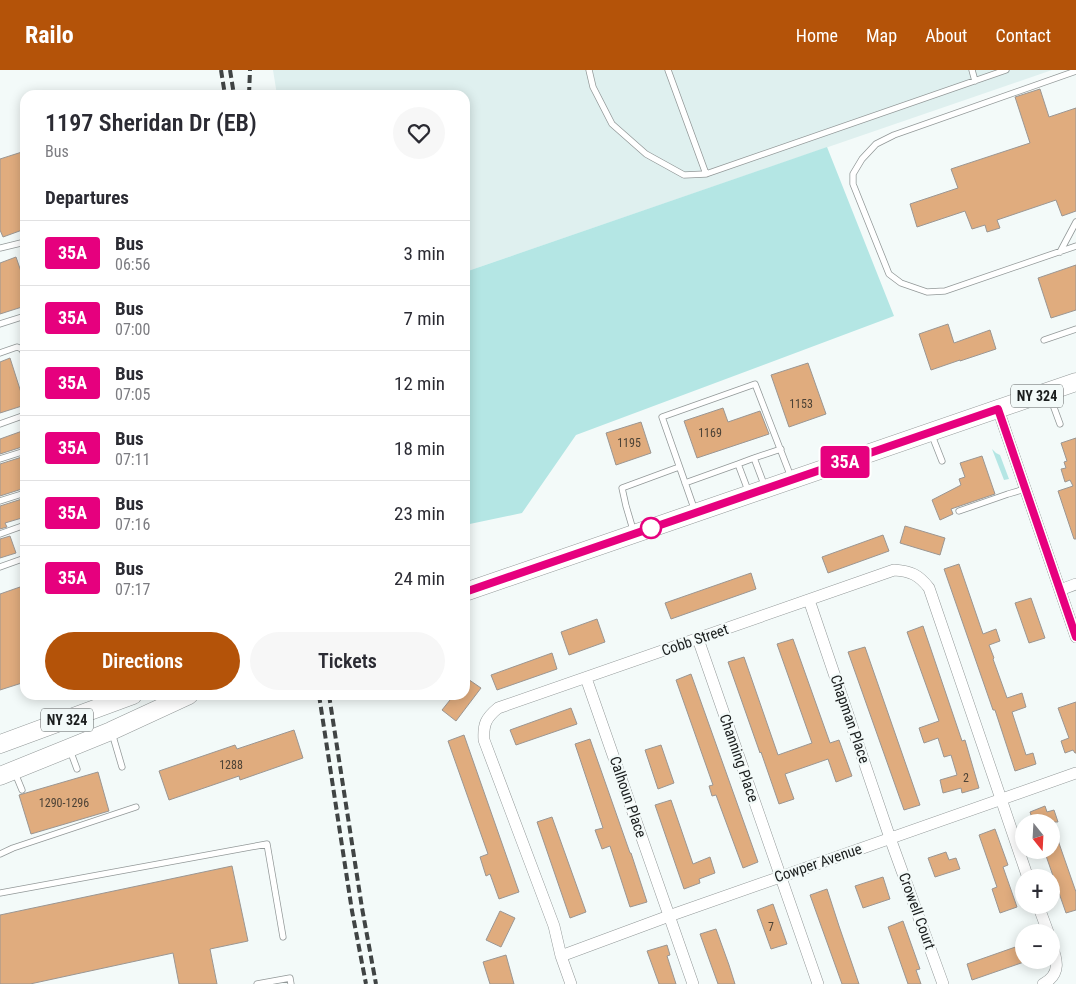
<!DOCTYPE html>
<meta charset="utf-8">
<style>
body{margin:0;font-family:"Roboto Condensed",sans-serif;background:#f7f7f7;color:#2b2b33;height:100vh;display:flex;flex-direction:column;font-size:19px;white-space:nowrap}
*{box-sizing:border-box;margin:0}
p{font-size:16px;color:#7c7c81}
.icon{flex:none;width:28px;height:28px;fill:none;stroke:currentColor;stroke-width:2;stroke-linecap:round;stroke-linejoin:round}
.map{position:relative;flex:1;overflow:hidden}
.side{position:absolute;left:20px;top:20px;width:450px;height:610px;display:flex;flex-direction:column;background:#fff;border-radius:15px;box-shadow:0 2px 12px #0003}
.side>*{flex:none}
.badge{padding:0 10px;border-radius:4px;font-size:18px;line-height:32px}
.needle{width:32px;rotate:162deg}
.tools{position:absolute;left:1015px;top:744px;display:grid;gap:10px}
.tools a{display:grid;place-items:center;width:45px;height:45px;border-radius:50%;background:#fff;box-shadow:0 2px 12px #0003;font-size:25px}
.map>.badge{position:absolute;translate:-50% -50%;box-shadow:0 0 0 2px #fff}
h2{padding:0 25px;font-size:19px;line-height:45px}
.round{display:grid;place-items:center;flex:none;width:52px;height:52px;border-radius:26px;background:#f7f7f7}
.head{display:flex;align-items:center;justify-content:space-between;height:85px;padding:0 25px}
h1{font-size:24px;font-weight:600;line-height:38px}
.action{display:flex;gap:10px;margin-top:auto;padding:10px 25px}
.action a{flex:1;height:58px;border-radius:30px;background:#b45309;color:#fff;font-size:20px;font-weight:600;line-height:58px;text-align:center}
.action a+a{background:#f7f7f7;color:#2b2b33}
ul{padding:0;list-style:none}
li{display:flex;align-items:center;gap:15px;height:65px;padding:0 25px;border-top:1px solid #e1e1e2}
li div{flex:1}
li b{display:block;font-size:19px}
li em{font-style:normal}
li .badge{min-width:55px;font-weight:700;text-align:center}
header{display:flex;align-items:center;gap:30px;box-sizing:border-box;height:70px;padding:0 25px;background:#b45309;color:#fff}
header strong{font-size:24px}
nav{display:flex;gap:28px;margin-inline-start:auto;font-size:18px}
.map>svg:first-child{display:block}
</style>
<header>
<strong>Railo</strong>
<nav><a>Home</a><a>Map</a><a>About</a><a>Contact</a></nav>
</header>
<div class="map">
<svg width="1076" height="914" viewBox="0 0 1076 914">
<rect width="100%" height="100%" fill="#f3faf9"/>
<path fill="#dff0ef" d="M273,0H1052L465,202V25H277Z"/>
<path fill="#b4e6e4" d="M827,77L894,246L576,365L522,443L465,455V202Z
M992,379L996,383L1000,385L1009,409L1004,410Z"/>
<path fill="#e0ac7e" stroke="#9b9692" d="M1040,19L1049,47L1076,38V141L1062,146L1056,130L997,150L1000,158L987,162L985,155L972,159L965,141L917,157L910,134L958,118L951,99L1030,73L1015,27Z
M25,81V159L3,167L0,160V89Z
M16,187L25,213V236L0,244V193Z
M1076,195V240L1051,248L1038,208Z
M948,254L954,273L990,260L996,279L960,291V290L931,300L919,264Z
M10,288L25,335L0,343V292Z
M808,293L826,344L789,357L771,305Z
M723,338L728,352L760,341L769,364L697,388L684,351Z
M641,352L651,383L616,395L606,363Z
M25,360V376L0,384V369Z
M1076,368V469H1074L1058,421L1073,416L1070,410L1065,412L1061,399L1066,398L1064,392L1067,391L1061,373Z
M25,386V418L0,426V394Z
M982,386L995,424L951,439L953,444L940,450L932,430L961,415L959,409L965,407L960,393Z
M25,428V447L5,453L7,457L0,459V436Z
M905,456L945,468L940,485L900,473Z
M883,465L889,481L828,503L822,487Z
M10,466L16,483L0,488V469Z
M959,494L983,564L996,559L1000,571L989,575L994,588L993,589L1007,628L1022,623L1026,637L1012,642L1026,685L1033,683L1036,694L1015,701L995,640H993L944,499Z
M751,503L756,519L671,549L665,533Z
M20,517L25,532V612L0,620V524Z
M1031,528L1045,568L1029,573L1015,533Z
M597,549L605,572L569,585L561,562Z
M923,556L962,671L965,670L979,718L962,723L961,718L943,723L940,710L957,705L951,685L944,687L938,668L924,673L919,658L939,651L907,562Z
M793,569L830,673L839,670L852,706L836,712L828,689L785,704L794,729L779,734L761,682L760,683L728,592L744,587L778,685L812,673L777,574Z
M865,577L920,735L904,740L848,582Z
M552,583L557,599L497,620L491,605Z
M691,604L758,792L743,798L716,725L712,726L709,716L713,715L676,610Z
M465,607L481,618L456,651L442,640L454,625H465Z
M1076,632V683H1075L1073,680L1065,683L1061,671L1069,668L1058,638Z
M571,638L577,654L516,675L510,660Z
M294,660L303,688L240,710L239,706L169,730L159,701L235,675L237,679Z
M464,665L519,822L499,829L490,804L486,806L480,787L488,784L448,671Z
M590,669L630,783H631L647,832L630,837L610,776L602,779L595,760L603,758L575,674Z
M661,675L674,713L658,719L645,680Z
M98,702L109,741L31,764L19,725Z
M671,730L693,794L710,787L715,803L699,809L700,813L684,819L655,735Z
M1045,736L1047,742L1054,740L1058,752H1023L1022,751L1032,748L1030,742Z
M552,747L586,842L570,848L537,752Z
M1053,756L1076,822V840L1066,843L1044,780H1051V757Z
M995,759L1008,795L1003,797L1017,837L1000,843L992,819L997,817L979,765Z
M946,782L949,790L956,788L960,799L935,807L928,788Z
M232,796L248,871L210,879L217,914H179L173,883L30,914H0V845Z
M883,807L890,829L863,838L855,816Z
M827,819L839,856L859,914H842L810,825Z
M773,834L787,874L771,879L757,840Z
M500,841L515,848L501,877L486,870Z
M903,851L920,899L916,900L921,914H908L888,857Z
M716,859L729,895L735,914H718L700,864Z
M1024,874V892L972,910L967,894Z
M667,875L670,885L667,886L676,914H659L647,881Z
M506,885L514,914H490L483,892Z"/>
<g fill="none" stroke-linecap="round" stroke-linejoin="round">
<defs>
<path id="lane" d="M589,0L593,17L612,54L646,84L684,105L706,104
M668,0L706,104L1006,0
M972,0L975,11
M1076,1L894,65L876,74L862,89L853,104V114L889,204L901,213L927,222L945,221L1076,176
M0,178L25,172
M1060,182L1076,152
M0,254L25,246
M1044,270L1076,259
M0,283L17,277L22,279L25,287
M1049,324L1060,354
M0,354L25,345
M931,363L942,391
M0,389L25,381
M685,413L738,394
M765,417L754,388L781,379
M749,423L738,394L754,388
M0,431L25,423
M695,441L662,347L755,314L791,407
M959,441L1008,424L1025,419
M634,463L626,436L622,418L679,397
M0,464L25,455
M0,497L25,488
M95,625L98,636
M112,663L122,697
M70,680L77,699
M15,703L22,720
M0,784L13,778L136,737
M0,823L267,774L283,867
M257,914L290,908L291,914"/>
<path id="street" d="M998,339L1076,567
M1060,520L1076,514
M809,530L890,768L943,914
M698,569L818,914
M586,608L693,914
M1038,835L1048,862
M561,886L669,846L1076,703
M571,914L561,886L554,856L484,670C483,654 486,648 498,638L894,500C911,501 919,505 929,518L1028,808
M1043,914C1062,904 1057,889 1051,873"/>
<path id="primary" d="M465,522L1076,312
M0,674L133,625
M0,706L111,661L189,625"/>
</defs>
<use href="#lane" stroke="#929898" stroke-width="7"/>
<use href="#street" stroke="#929898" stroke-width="12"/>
<use href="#primary" stroke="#929898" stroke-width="19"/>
<use href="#lane" stroke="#fff" stroke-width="5.5"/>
<use href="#street" stroke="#fff" stroke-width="11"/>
<use href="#primary" stroke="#fff" stroke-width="18"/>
<path stroke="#404444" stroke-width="4" stroke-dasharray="8 4" stroke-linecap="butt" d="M221,0L225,25
M230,0L234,25
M249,25L250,0
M319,625L352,841L366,914
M329,625L362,838L376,914"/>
</g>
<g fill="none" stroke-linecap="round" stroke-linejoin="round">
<defs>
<path id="line" d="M465,522L998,339L1076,567"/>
</defs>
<use href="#line" stroke="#fff" stroke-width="11"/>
<use href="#line" stroke="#e6007e" stroke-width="8"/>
</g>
<circle fill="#fff" stroke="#e6007e" stroke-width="2.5" cx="651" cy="458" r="10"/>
<g text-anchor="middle" stroke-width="4.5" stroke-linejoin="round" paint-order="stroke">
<g font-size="12" fill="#4c4236">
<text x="801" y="338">1153</text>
<text x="710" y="367">1169</text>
<text x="629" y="377">1195</text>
<text x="231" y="699">1288</text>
<text x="966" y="712">2</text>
<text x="64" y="737">1290-1296</text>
<text x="771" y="861">7</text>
</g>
<g fill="#f3faf9" stroke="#5c6060" stroke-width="1">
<rect x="1011" y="314.5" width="52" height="23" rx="4"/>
<rect x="41" y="638.5" width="52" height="23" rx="4"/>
</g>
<g font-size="14" font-weight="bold" fill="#1b1e1e">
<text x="1037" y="331">NY 324</text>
<text x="67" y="655">NY 324</text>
</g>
<g font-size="15" fill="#1b1e1e" stroke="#f3faf9">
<text transform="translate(695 570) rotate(-19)" y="5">Cobb Street</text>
<text transform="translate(850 649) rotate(71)" y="5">Chapman Place</text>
<text transform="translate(739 688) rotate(71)" y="5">Channing Place</text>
<text transform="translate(628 727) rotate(71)" y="5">Calhoun Place</text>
<text transform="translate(818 793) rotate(-19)" y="5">Cowper Avenue</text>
<text transform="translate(917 841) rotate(70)" y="5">Crowell Court</text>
</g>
</g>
</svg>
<div class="tools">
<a><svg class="needle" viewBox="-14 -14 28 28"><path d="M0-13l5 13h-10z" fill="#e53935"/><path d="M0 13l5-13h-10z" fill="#7c7c81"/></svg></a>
<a>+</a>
<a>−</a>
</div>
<b class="badge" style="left:845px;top:392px;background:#e6007e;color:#fff">35A</b>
<section class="side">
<div class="head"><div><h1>1197 Sheridan Dr (EB)</h1><p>Bus</p></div><a class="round"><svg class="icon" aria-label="heart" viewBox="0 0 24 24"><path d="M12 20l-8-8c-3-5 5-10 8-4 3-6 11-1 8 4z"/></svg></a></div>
<h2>Departures</h2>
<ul>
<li><span class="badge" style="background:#e6007e;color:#fff">35A</span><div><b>Bus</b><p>06:56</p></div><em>3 min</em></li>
<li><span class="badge" style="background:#e6007e;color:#fff">35A</span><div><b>Bus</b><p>07:00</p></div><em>7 min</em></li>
<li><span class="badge" style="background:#e6007e;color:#fff">35A</span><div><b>Bus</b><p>07:05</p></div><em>12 min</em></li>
<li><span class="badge" style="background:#e6007e;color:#fff">35A</span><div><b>Bus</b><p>07:11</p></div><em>18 min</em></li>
<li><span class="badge" style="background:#e6007e;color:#fff">35A</span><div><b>Bus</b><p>07:16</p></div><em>23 min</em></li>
<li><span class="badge" style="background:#e6007e;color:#fff">35A</span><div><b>Bus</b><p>07:17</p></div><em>24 min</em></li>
</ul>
<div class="action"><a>Directions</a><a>Tickets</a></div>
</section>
</div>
